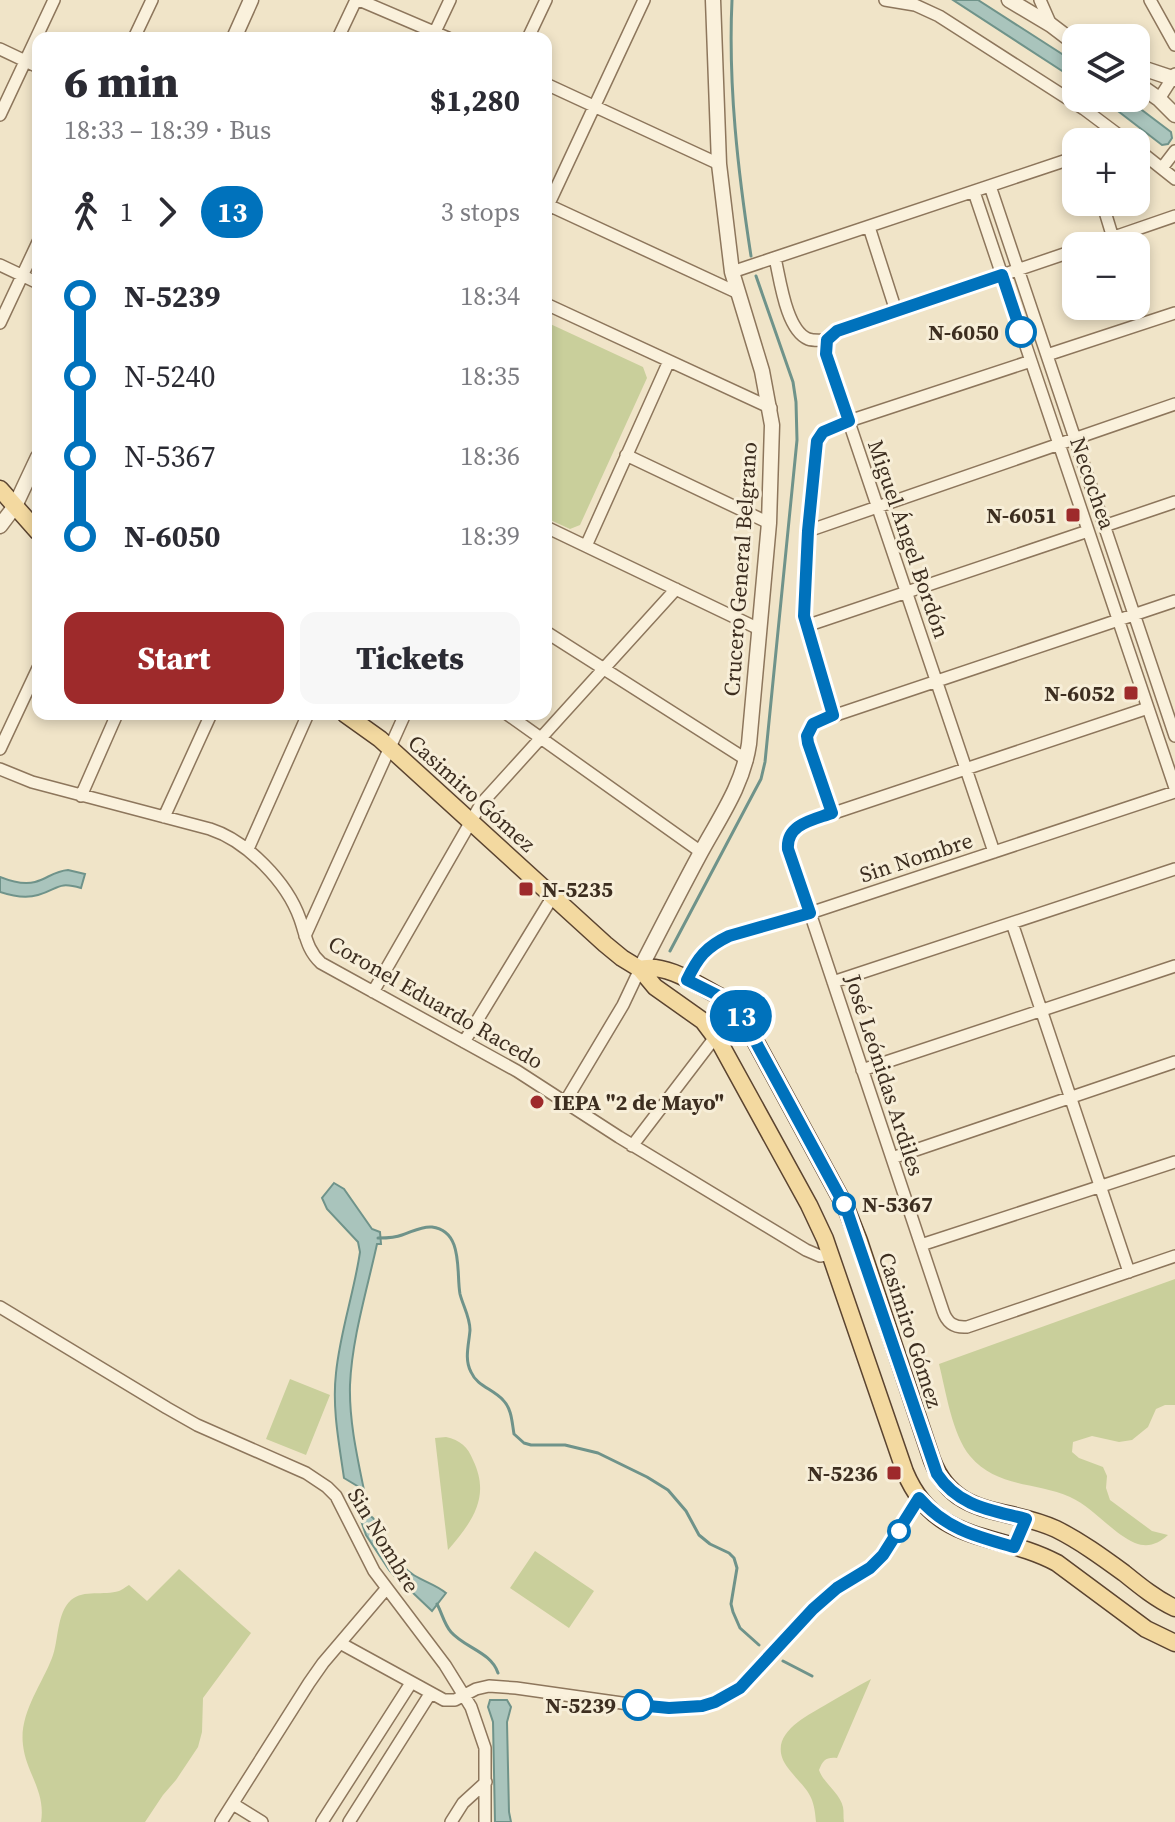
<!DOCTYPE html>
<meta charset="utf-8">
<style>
body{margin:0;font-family:"Source Serif 4",serif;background:#f7f7f7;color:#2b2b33;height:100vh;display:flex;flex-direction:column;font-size:30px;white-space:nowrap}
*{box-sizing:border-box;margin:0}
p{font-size:26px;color:#7c7c81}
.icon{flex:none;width:44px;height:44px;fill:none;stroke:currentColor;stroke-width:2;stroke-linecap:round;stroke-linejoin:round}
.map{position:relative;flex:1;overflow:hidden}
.details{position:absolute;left:32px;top:32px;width:520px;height:688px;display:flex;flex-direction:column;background:#fff;border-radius:16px;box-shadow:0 4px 12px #0003}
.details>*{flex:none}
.badge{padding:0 16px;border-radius:26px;font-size:28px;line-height:52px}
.buttons{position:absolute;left:1062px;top:24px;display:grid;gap:16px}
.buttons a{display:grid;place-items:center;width:88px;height:88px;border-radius:16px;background:#fff;box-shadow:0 4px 12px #0003;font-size:40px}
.map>.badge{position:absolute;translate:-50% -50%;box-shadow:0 0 0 4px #fff}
.legs{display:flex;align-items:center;gap:12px;height:88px;padding:0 32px;font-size:26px}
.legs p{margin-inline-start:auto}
.head{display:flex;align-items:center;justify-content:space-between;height:136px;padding:0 32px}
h1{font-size:44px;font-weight:800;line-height:60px}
.cta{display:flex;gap:16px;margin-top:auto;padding:16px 32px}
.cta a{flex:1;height:92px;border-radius:16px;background:#9e2a2b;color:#fff;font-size:32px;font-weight:800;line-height:92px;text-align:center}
.cta a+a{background:#f7f7f7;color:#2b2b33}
ul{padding:0 32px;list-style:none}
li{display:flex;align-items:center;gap:28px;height:80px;font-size:30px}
li i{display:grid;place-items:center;width:12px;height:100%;margin:0 10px;background:currentColor}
li i::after{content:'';width:20px;height:20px;margin:-10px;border:6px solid;border-radius:50%;background:#fff}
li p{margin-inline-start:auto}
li:first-child i{background:linear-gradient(#0000 50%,currentColor 0)}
li:last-child i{background:linear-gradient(currentColor 50%,#0000 0)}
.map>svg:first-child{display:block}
</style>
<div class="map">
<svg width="1175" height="1822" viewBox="0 0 1175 1822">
<rect width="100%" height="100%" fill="#f0e4c8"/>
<path fill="#c9cf9b" d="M546,322L643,367L647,378L580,525L570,529L546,518Z
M1175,1279V1405H1165L1156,1409L1148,1427L1132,1440L1119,1442L1092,1436L1073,1442L1072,1452L1079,1458L1103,1467L1107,1476L1106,1488L1110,1500L1152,1531L1168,1535C1158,1544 1148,1548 1135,1543C1112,1533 1094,1508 1070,1497C1036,1482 997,1488 970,1456C952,1434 946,1392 939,1364Z
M290,1379L330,1395L306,1455L266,1439Z
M446,1437C460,1440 468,1447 473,1460C491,1497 472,1522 448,1550L435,1438Z
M535,1551L594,1591L569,1628L510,1588Z
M179,1569L251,1633L203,1698L202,1732L198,1747L176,1780L163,1795L145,1822H41C46,1791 26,1773 23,1745C19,1714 41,1686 52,1658C59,1641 56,1614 71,1600C84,1589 104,1596 119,1591C122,1590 127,1586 129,1585L147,1601Z
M871,1679L837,1758C826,1757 823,1760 819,1770C824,1784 840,1793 843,1807C844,1812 843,1817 844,1822H816C814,1791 805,1790 788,1768C764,1736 805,1717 827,1704C842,1695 856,1687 871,1679Z"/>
<path fill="#a9c4bc" stroke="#6f938a" stroke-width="2" d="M953,0H978L1076,63V80Z
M1101,98H1126L1171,132L1172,138L1168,144L1162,145Z
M68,870L85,874L81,888C57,881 59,889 38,895C25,899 12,896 0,892V877C10,881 24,885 35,882C47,879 54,871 68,870Z
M334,1183L344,1189L372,1229L380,1232L381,1244H377C367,1290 352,1338 350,1385C349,1420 357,1456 364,1490L344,1478C339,1443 332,1408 336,1373C340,1332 354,1293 360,1252L358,1242L327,1209L322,1198Z
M357,1509C363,1512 369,1514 373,1518C384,1533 391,1552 403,1566C415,1580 433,1582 446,1593L432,1611L411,1591L397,1579L389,1570L366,1535Z
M490,1700H507L511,1707L507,1722L509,1812L511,1822H495L493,1722L488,1707Z"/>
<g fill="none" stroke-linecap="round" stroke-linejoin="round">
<path stroke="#6f938a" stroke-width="3" d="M732,0C728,85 738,172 751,256
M670,951L753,794L761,779L765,762L797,440L796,402L793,382L756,276
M378,1238C386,1238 395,1238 402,1235C412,1232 421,1226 432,1227C464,1231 456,1273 460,1294C463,1306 470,1317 470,1330C469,1344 464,1359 471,1372C477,1386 493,1389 503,1400C512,1409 512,1423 514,1434L524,1443L531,1445H565L598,1453L647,1477L668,1490L686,1511L699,1535L710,1544L729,1553L734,1558L737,1568L731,1604L733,1612L740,1628L759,1645
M437,1604C442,1613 444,1624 451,1632C465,1648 491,1652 498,1673
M783,1661L812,1676"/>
<defs>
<path id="minor" d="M359,0L448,38
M885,0L915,5L939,16L1084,109L1128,142
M1040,0L1051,25
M1150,0L1175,45
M433,36L450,0
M134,38L152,0
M338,38L356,0
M528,38L546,0
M0,49L38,67
M546,84L719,164
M1159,99L1175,74
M0,115L54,0
M1136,148L1175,179
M1162,168L1175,151
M990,186L1175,736
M974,192L1175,788
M1102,202L1113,238
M546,204L736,292
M546,210L644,0
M869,227L896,311
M1088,246L1175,216
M775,258C780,279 786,330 808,339C814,341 821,340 827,340
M0,265L38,283
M732,272L1076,157
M546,304L771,408
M0,323L38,242
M827,340L826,354L994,852
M827,340L837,331L1076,250
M1047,355L1175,313
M626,455L769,523
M1104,526L1175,502
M546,527L759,629
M808,531L1175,404
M586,546L669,361
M806,626L1088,531
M546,632L747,760
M1148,708L801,824L790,833L787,844L943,1311C947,1323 954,1328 967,1327L1175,1256
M507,714L701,852
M833,715L804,616L808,531L815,448C819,430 833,427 849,421L1031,361
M0,749L38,668
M0,769L32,782L210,829C247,841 287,882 300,919C306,936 307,950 321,963L517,1071L619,1137L806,1250L820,1256L831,1254
M81,796L117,714
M832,813L808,743L809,730L818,721L1175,601
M164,817L211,714
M248,849L308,714
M1012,923L1129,1272
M305,936L405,714
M687,980C698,957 706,947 729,936L810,913L1175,792
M833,982L1175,869
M373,992L481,804L676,589
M464,1042L553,896
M862,1070L1175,966
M565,1102L623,1005L640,969
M632,1146L716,1036
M892,1158L1175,1062
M921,1245L1175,1162
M0,1307L167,1408L197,1425L306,1473L327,1487L336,1496L374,1571L445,1665L471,1707L485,1748V1822
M340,1643L444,1700H455L476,1689L489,1686L516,1688L650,1707L686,1708L715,1702L740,1688L825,1598L877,1562L892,1542L919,1498
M233,1804L262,1822
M221,1822L309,1683L323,1663L386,1589
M322,1822L411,1683
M349,1822L430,1694
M451,1822L463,1803L486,1782"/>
<path id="tertiary" d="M1009,0L1051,25L1076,44
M234,38L251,0
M1136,66L1175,79
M1136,83L1159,99L1175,115
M0,526L15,506L38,457
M640,969C660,930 680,891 701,852C720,817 743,785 749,744L769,523L772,425L762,371L732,272L719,164L713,0"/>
<path id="primary" d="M0,489L38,532
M345,714L380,739L605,944L622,958L640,969L655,987L703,1021L721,1045L809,1205L825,1239L905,1472C936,1546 997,1531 1057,1563L1146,1629L1175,1643
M640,969C665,962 698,985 721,997L729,1001L740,1013L846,1208L859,1241L932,1460C955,1520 1008,1506 1056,1529C1080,1541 1102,1557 1124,1573C1140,1586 1156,1599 1175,1608"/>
</defs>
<use href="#minor" stroke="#8d765c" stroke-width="14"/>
<use href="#tertiary" stroke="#8d765c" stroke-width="17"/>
<use href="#primary" stroke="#5b4430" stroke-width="19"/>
<use href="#minor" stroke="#faf1dc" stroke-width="11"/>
<use href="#tertiary" stroke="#faf1dc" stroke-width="14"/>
<use href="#primary" stroke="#f3d9a0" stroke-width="16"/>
</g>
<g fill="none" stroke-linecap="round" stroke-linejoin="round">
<defs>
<path id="line-1" d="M638,1705L669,1708L702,1706L715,1702L740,1688L813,1609L837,1588L870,1568L883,1555L919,1498C946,1529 975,1536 1014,1547L1026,1519C991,1510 959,1507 937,1474L846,1208L740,1013L729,1001L687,980C698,957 706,947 729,936L810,913L788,849C786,824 813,820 832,813L808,743L807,736L813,724L833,715L804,616L808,531L817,441L823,432L849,421L826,354L827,340L837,331L1002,275L1021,332"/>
</defs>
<use href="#line-1" stroke="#fff" stroke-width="18"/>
<use href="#line-1" stroke="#0072bc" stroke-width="12"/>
</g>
<g fill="#fff" stroke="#0072bc" stroke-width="4">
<circle cx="1021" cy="332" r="14"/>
<circle cx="844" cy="1204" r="10"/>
<circle cx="899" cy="1531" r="10"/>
<circle cx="638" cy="1705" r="14"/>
</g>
<g fill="#9e2a2b" stroke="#f7eed8" stroke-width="3">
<rect x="1065" y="507" width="16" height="16" rx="4"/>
<rect x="1123" y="685" width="16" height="16" rx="4"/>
<rect x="518" y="881" width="16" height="16" rx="4"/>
<circle cx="537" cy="1102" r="8"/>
<rect x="886" y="1465" width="16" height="16" rx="4"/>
</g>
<g text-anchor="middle" stroke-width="6" stroke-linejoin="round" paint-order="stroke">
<g font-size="22" font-weight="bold" fill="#3d2e20" stroke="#f7eed8" text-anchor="end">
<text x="999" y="340">N-6050</text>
<text x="862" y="1212" text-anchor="start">N-5367</text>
<text x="616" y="1713">N-5239</text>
</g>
<g font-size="22" fill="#3d2e20" stroke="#f7eed8">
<text transform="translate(1093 483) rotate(71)" y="8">Necochea</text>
<text transform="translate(909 539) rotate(71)" y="8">Miguel Ángel Bordón</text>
<text transform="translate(740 569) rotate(-86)" y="8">Crucero General Belgrano</text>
<text transform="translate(472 793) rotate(42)" y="8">Casimiro Gómez</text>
<text transform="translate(916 857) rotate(-18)" y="8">Sin Nombre</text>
<text transform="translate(436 1002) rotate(30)" y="8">Coronel Eduardo Racedo</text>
<text transform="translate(885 1075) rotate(72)" y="8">José Leónidas Ardiles</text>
<text transform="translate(911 1330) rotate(72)" y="8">Casimiro Gómez</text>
<text transform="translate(384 1540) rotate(59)" y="8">Sin Nombre</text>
</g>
<g font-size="22" font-weight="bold" fill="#3d2e20" stroke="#f7eed8" text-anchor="end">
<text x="1057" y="523">N-6051</text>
<text x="1115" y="701">N-6052</text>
<text x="542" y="897" text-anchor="start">N-5235</text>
<text x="553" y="1110" text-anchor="start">IEPA "2 de Mayo"</text>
<text x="878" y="1481">N-5236</text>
</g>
</g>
</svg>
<div class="buttons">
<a><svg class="icon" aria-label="layers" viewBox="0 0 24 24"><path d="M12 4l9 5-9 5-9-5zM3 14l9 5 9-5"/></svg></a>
<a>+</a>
<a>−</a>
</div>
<b class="badge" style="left:741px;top:1016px;background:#0072bc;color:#fff">13</b>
<section class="details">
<div class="head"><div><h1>6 min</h1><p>18:33 – 18:39 · Bus</p></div><b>$1,280</b></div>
<div class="legs"><svg class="icon" aria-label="walk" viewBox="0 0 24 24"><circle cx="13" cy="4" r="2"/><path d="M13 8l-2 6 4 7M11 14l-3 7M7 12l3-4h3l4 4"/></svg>1<svg class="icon" aria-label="forward" viewBox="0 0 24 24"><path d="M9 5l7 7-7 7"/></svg><b class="badge" style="background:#0072bc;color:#fff">13</b><p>3 stops</p></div>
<ul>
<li><i style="color:#0072bc"></i><b>N-5239</b><p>18:34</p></li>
<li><i style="color:#0072bc"></i><span>N-5240</span><p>18:35</p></li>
<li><i style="color:#0072bc"></i><span>N-5367</span><p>18:36</p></li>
<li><i style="color:#0072bc"></i><b>N-6050</b><p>18:39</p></li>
</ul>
<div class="cta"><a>Start</a><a>Tickets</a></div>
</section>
</div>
